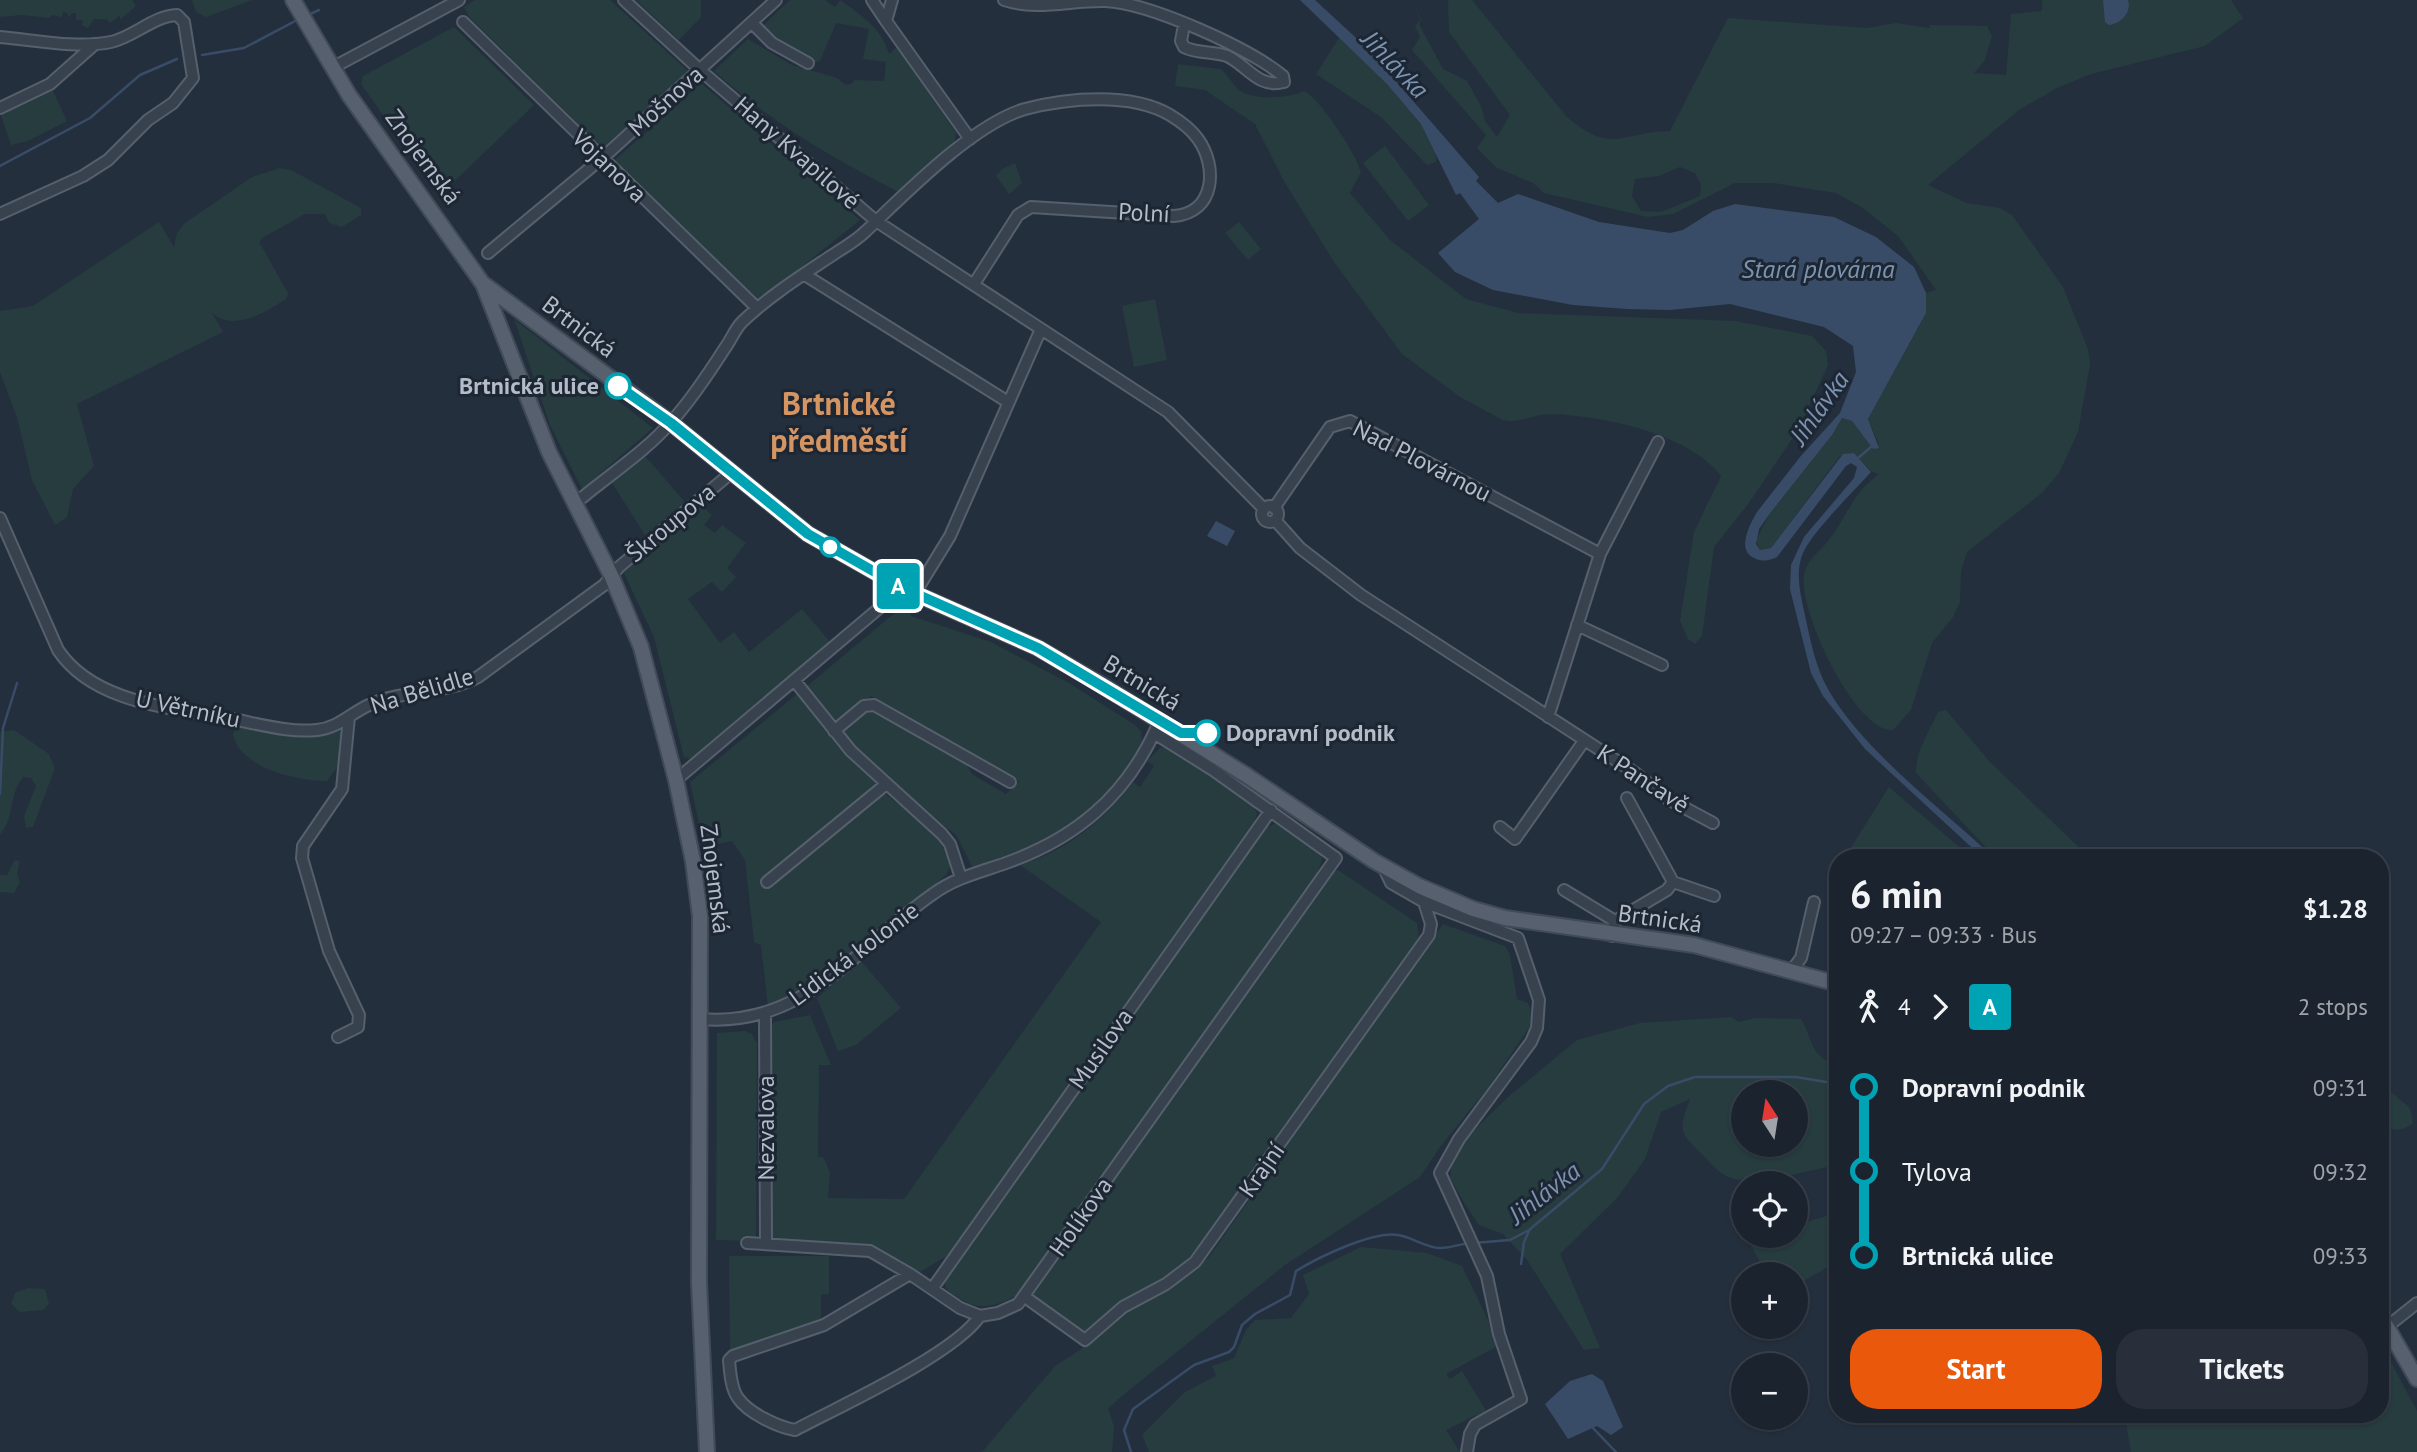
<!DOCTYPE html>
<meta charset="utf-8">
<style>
body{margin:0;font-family:"PT Sans",sans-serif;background:#282f3a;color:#f1f3f6;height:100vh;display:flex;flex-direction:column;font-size:26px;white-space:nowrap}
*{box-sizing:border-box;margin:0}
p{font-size:23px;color:#a0a4aa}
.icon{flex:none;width:38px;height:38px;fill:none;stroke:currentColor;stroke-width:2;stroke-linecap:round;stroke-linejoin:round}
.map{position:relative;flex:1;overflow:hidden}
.side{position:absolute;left:1829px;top:849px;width:560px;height:574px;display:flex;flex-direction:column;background:#1b232e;border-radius:28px;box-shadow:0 2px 5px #0004,0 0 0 2px #39404a}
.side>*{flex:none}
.badge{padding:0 14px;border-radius:5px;font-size:24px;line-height:46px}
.needle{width:46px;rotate:348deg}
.controls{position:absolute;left:1731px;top:1080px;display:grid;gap:14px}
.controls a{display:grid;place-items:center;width:77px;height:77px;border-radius:50%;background:#1b232e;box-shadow:0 2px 5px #0004,0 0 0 2px #39404a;font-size:35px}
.map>.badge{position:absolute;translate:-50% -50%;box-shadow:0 0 0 4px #fff}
.legs{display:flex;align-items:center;gap:10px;height:77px;padding:0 21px;font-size:23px}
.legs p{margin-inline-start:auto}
.head{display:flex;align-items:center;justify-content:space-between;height:119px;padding:0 21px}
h1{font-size:38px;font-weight:700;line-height:52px}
.primary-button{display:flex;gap:14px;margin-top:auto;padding:14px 21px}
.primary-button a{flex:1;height:80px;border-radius:28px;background:#ea580c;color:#fff;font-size:28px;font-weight:700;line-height:80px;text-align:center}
.primary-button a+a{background:#282f3a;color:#f1f3f6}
ul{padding:0 21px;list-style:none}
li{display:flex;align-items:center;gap:24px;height:84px;font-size:26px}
li i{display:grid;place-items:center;width:10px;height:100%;margin:0 9px;background:currentColor}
li i::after{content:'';width:18px;height:18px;margin:-9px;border:5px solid;border-radius:50%;background:#1b232e}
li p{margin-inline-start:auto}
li:first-child i{background:linear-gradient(#0000 50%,currentColor 0)}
li:last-child i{background:linear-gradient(currentColor 50%,#0000 0)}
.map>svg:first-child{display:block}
</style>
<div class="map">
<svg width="2417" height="1452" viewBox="0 0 2417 1452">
<rect width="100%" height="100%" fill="#242f3e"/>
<path fill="#263c3f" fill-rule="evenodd" d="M0,0H132L136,6L121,19L119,16L110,23L106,19H94L88,28L82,25L83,20H76V13H72L69,18L67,13L63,12L62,17L52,15L49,18L22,15L0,17Z
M192,0H252L206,17L196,12Z
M475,0H610L688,71L603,148L469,17L464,7Z
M636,0H701V17L679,40Z
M790,0H825L835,7L840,0C862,16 881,27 889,54L897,47L956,133L954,144L899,192C831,158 771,122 714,71L748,39L792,65L837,78L846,85L853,83L854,80L884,81L886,62L863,59L869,29L836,23L820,61L808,64L758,30Z
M1412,0L1421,20L1419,24L1443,69L1467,81L1481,106L1485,121L1497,137L1510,115L1449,32L1448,0H1472L1566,116C1612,156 1620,132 1670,131L1728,18L1867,28L1896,23L1929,28L1930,25L1987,26L1992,36L1985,60L1974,73L2006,75L2011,14L2042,11V0H2231L2243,18L2205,46L2091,74L2057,88L2019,110L1928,185L1967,203L2000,208L2012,215L2063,287L2088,349L2090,364L2078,432L2059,473L2042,493L1967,552L1961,571L1960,602L1953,617L1932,643L1911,710L1893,730C1855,733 1794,604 1805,571C1809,557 1819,553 1827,542C1841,526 1849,504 1863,488C1867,483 1874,479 1878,474L1871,471L1854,453L1840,456L1771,548L1760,550L1756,540L1769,515L1832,435L1842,418L1852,421L1873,449L1879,444L1868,419L1923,319L1926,293L1936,290L1899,237L1863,208L1836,193L1774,183H1735L1673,214L1648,217L1544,193L1533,183L1497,168L1477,148L1486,135L1412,50L1420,37L1415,26L1420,20ZM1680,167L1695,173L1701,185L1700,196L1661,212L1641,211L1632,196L1635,179L1659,176Z
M454,27L534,105L440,195L361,84L363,76Z
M1339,38C1364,62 1442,127 1436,162L1427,165L1381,117L1316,74Z
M1178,64L1221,69C1228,75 1232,84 1239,90C1252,101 1290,98 1304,91C1320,99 1356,153 1361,172L1350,193L1390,240L1466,299L1518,313L1736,321L1812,336L1826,351L1828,365L1798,430L1749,503L1714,547L1702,636L1695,644L1688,639L1680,621L1694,532L1721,476L1718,472C1682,432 1603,416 1551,414C1533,414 1520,424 1503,420L1460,397L1402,354L1334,262L1285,183L1255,124L1205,90L1175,86Z
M701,83L860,220L759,301L615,160Z
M51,87L67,121L28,141L11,145L0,112Z
M1385,146L1429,205L1408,221L1363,163Z
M1015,163L1022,183L1009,194L996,176L1002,169Z
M280,168L291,170L361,208V215L342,227L329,223L325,214H305L264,237L259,242L288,293L286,299C264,313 234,332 212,313L223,332L77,404L94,466L73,489L67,517L55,525L32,480L17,417L0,372V311L33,306L159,222L174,247L177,233L185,223L252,177Z
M1239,222L1261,249L1248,260L1225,233Z
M1155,299L1167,360L1134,367L1122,306Z
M514,319L653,428L582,489L550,425Z
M644,455L685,502L645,535L612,483Z
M702,506L712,515L704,525L715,533L722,525L746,543L727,568L736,577L722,592L712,582L688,599L720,643L734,632L749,652L802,609L831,643L692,759L684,757L654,637L623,571Z
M897,611H910L911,616L991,642L1069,683L1135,725L1141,731L1142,740C1112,813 1044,842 976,868L972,866L956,835L912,801L845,738L843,729L866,711L875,709L961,756L973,775L1006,794L1019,781L871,696L838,723L832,722L807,692V686Z
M797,694L875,781V786C895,802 947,837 951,865L946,875L810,987L768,1007L761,945L754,942L745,860L732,841L704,847L690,782Z
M1946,710L1990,762L2089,857H1995L1916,773C1915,752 1930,730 1938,712Z
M243,724L341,727L340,764L327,781C297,781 239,768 233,734L236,726Z
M14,730L49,754L55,768L33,827L26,828L24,816L36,786L31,778L23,777C8,796 16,815 0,835V732Z
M1161,747L1170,748L1252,804L1257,813L1255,822L950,1254L920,1272L872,1245L774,1241L769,1235L770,1029L774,1022L810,1015L831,1065H819L818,1157H823L830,1172L828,1198L904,1199L1101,922L1020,865C1065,852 1106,819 1133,782L1140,787L1154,766L1147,761Z
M1889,787L1971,857H1845Z
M1279,822L1316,849L1322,859L1318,872L1022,1292C1001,1304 982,1314 959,1298C952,1293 945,1291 945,1282L1265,828Z
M15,860L20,861L17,874L20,882L14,893L0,892V875H7Z
M1338,870L1417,923L1419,938L1193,1258L1085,1335L1031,1298L1332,873Z
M1443,924L1505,946L1510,955L1517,999L1528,1003L1532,1014L1529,1028L1487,1089L1440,1147L1420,1177L1285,1265L1117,1400L1108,1409L1114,1426L1112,1452H982L1055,1366L1080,1350L1125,1311L1163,1293L1209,1257Z
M861,961L901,1008L856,1045L838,1051L817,998Z
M1731,1017L1739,1022L1755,1018L1801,1019C1812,1037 1810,1055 1832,1063L1831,1092L1837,1095V1165C1811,1170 1756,1186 1731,1178C1719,1174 1710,1163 1702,1154C1678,1132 1679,1129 1690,1099L1661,1112L1645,1159L1618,1197L1560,1254L1600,1348L1584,1350L1527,1260L1503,1234L1479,1225L1464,1203L1450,1177L1452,1161L1466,1138L1508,1097L1577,1040L1640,1023ZM1743,1092H1796V1144H1743Z
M745,1031L752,1034L757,1043L756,1241L716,1240L717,1033Z
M2380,1083L2410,1108L2413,1123C2403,1132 2392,1130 2380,1127Z
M1837,1213V1262L1796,1285V1274H1766L1749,1241L1766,1236H1796V1225Z
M1361,1247L1427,1253L1462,1266L1489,1322L1496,1347L1446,1374L1450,1379L1462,1371L1488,1414L1479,1419L1476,1415L1446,1430L1460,1452H1149L1142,1435L1185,1392L1216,1376L1212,1366L1234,1358L1246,1330L1255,1320L1291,1318L1309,1294L1303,1275Z
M729,1256H829V1294H821V1323L730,1353Z
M28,1288L45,1289L49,1304L43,1310L20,1312L11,1304L15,1293Z
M2380,1354L2391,1362L2417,1411V1452H2131L2126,1422L2131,1414H2380Z"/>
<path fill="#394c67" d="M1300,0H1315L1367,48L1479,177L1476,181L1498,203L1518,194L1599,222L1670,233L1683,230L1713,211L1735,204L1834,217L1876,237L1914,267L1926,293V313L1868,419L1879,448L1873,449L1852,421L1842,418L1832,435L1768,516L1759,529L1756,544L1760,550L1771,548L1843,454L1854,453L1871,472C1853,492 1813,531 1803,553C1795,572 1800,592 1804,611C1810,638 1815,667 1829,691C1864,751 1942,809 1993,857H1982L1865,749L1823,696L1811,673L1790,589L1791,565L1804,537L1854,478L1857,467L1851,463L1846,466L1777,557C1769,561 1762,562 1754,558C1736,550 1750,524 1757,512L1800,457L1840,413L1856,372L1853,346L1824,327L1730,304L1670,310L1627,309L1573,305L1493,290L1455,272L1438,253L1479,219L1460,193L1456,195L1421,124L1387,84Z
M2103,0H2128C2132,12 2121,24 2109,25L2105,22Z
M1216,521L1235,531L1227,546L1207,536Z
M1592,1374L1603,1381L1623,1427L1611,1435L1597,1426L1568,1439L1545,1404L1570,1381Z"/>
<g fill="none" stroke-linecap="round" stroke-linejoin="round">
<path stroke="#394c67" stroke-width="2.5" d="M308,15L319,10
M202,55L244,48L299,19
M0,166L90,118L140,75L177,59
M1858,458L1871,447
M0,794L3,728L17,683
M1474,1243L1510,1240L1529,1230L1602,1169L1644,1104L1668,1086L1695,1077H1796L1838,1084
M1521,1264L1524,1242L1529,1231
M1592,1427L1616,1452
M1131,1452L1124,1430L1133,1409L1194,1365L1229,1352L1234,1347L1242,1325L1255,1314L1290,1295L1296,1271C1317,1258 1374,1230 1398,1235C1412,1237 1426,1248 1440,1248C1449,1248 1459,1245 1468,1243"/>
<defs>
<path id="minor" d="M624,0L700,70L876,221L1168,412L1264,509
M872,0L886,21L892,0
M1004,0C1036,11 1072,0 1105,1C1150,3 1249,48 1283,76L1284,82C1258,89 1247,65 1227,56C1213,51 1197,54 1184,47L1181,41L1184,25
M886,21L970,139
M463,22L757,308
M752,23L772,43L808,63
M0,37C35,40 76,49 111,42C134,37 153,16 177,15L184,22L193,78L173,103L148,120L108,160L83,176L0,214
M332,68L459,0
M0,108L50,84L95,44
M488,253L607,154L776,0
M805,275L1008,402
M573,501L583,497C612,473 647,450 672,421C691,400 709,373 725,348C731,340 735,329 742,322C768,297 801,276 831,256C843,248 856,241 866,231C905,194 973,124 1025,109C1067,98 1131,92 1170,115C1180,121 1191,129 1198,139C1218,167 1215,213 1174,216L1031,207L1018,215L974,284
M1262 514a8 8 0 1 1 16 0a8 8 0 1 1-16 0Z
M1274,508L1330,427L1350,421L1600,554
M0,518L58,650C94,704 174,708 232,719C259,724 289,733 317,730C338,728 351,713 369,705C404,689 444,695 478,677L604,585L619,567L731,473
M1275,520L1300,548L1361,595L1634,772L1668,799L1713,823
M915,593L950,536L1041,329
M1577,625L1662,665
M794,680L851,751L942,834L950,844L961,878
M1548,717L1600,554L1658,442
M834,731L864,706L874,705L1010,782
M676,780L903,588
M1500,827L1515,839L1584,741
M1383,866L1391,883L1424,902L1518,938L1539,1000L1537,1028L1531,1042L1459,1139L1440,1173L1487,1276L1499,1334L1521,1399L1475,1425L1470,1434L1467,1452
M767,882L885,785
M1673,882L1714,896
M1564,890L1615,921
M1612,936L1615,921L1667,890L1673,882L1627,798
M1791,971L1801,958L1814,902
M765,1014L766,1243
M701,1019C805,1028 856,947 933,894C954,878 981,872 1006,863C1076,838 1125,797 1156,729
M338,1037L358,1027L359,1015L329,951L302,858L303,846L342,789L349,717
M747,1243L870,1251L910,1274
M932,1289L1271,810
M1025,1297L1085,1340L1123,1307L1166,1284L1195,1262L1429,935L1431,924L1424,902
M980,1316L960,1308L910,1274L824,1325L733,1356L729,1360C730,1371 731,1389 738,1398C748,1413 778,1427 795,1430C840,1406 953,1355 980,1316L998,1313L1018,1304L1336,858L1213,770L1154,733
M2388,1326L2417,1303"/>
<path id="major" d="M293,0L349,95L483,284L549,452L611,575L641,647L676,780L693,861L700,916L699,1283L707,1452
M485,285L671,423L808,534L903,588L1038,648L1100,684L1246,775L1374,861L1419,886L1473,909L1505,918L1694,945L1838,984
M2380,1315L2417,1379"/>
</defs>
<use href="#minor" stroke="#565f6c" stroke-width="14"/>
<use href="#major" stroke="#414a57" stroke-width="18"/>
<use href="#minor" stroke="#38414e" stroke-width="10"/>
<use href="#major" stroke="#56606e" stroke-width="14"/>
</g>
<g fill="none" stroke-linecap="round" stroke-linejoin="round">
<defs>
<path id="line-1" d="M618,386L671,423L808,534L903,588L1038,648L1181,733H1207"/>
</defs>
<use href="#line-1" stroke="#fff" stroke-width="16"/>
<use href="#line-1" stroke="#00a3b4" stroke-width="10"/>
</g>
<g fill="#fff" stroke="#00a3b4" stroke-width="3.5">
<circle cx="618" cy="386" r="12"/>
<circle cx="830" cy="547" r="9"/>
<circle cx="1207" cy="733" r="12"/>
</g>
<g text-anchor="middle" stroke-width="6" stroke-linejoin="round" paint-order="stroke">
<g font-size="24" fill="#b4bcc9" stroke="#1d2633">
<text transform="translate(666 101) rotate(-42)" y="8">Mošnova</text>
<text transform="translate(797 153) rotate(41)" y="8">Hany Kvapilové</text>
<text transform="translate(423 157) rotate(54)" y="8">Znojemská</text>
<text transform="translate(609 166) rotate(44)" y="8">Vojanova</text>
<text transform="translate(1144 213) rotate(3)" y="8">Polní</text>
<text transform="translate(579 327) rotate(37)" y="8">Brtnická</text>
<text transform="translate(1422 461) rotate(27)" y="8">Nad Plovárnou</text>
<text transform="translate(671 523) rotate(-40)" y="8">Škroupova</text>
<text transform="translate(1142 683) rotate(31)" y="8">Brtnická</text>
<text transform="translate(422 691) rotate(-17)" y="8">Na Bělidle</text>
<text transform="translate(188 709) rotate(12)" y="8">U Větrníku</text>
<text transform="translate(1643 779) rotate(33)" y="8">K Pančavě</text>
<text transform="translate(715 879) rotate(83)" y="8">Znojemská</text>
<text transform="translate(1660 919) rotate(8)" y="8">Brtnická</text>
<text transform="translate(854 954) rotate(-37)" y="8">Lidická kolonie</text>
<text transform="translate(1101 1049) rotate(-55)" y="8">Musilova</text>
<text transform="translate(766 1128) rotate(-90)" y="8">Nezvalova</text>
<text transform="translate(1262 1170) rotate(-55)" y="8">Krajní</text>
<text transform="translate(1081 1217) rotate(-55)" y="8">Holíkova</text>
</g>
<g font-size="24" font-weight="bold" fill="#b4bcc9" stroke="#1d2633" text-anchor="end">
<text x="599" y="394">Brtnická ulice</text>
<text x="1226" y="741" text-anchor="start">Dopravní podnik</text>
</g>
<g font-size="26" font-style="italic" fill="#7c92b1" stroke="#1d2633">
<text transform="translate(1395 64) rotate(46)" y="9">Jihlávka</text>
<text x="1818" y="278">Stará plovárna</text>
<text transform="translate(1819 408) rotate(-55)" y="9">Jihlávka</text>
<text transform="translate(1544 1193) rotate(-38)" y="9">Jihlávka</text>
</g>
<g font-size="32" font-weight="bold" fill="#d59563" stroke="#1d2633">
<text x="839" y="415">Brtnické<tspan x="839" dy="37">předměstí</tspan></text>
</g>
</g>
</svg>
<div class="controls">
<a><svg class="needle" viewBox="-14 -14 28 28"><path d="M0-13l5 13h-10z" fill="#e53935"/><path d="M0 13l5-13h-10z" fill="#a0a4aa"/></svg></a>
<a><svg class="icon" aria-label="locate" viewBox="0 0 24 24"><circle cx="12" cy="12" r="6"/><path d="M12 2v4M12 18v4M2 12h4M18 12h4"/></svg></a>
<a>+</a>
<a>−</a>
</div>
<b class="badge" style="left:898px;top:586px;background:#00a3b4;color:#fff">A</b>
<section class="side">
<div class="head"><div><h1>6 min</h1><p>09:27 – 09:33 · Bus</p></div><b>$1.28</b></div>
<div class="legs"><svg class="icon" aria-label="walk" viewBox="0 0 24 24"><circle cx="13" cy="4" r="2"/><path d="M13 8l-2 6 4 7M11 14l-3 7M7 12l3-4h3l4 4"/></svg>4<svg class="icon" aria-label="forward" viewBox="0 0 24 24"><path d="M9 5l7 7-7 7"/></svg><b class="badge" style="background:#00a3b4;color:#fff">A</b><p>2 stops</p></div>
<ul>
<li><i style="color:#00a3b4"></i><b>Dopravní podnik</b><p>09:31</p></li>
<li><i style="color:#00a3b4"></i><span>Tylova</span><p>09:32</p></li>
<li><i style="color:#00a3b4"></i><b>Brtnická ulice</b><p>09:33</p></li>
</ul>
<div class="primary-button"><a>Start</a><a>Tickets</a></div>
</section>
</div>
